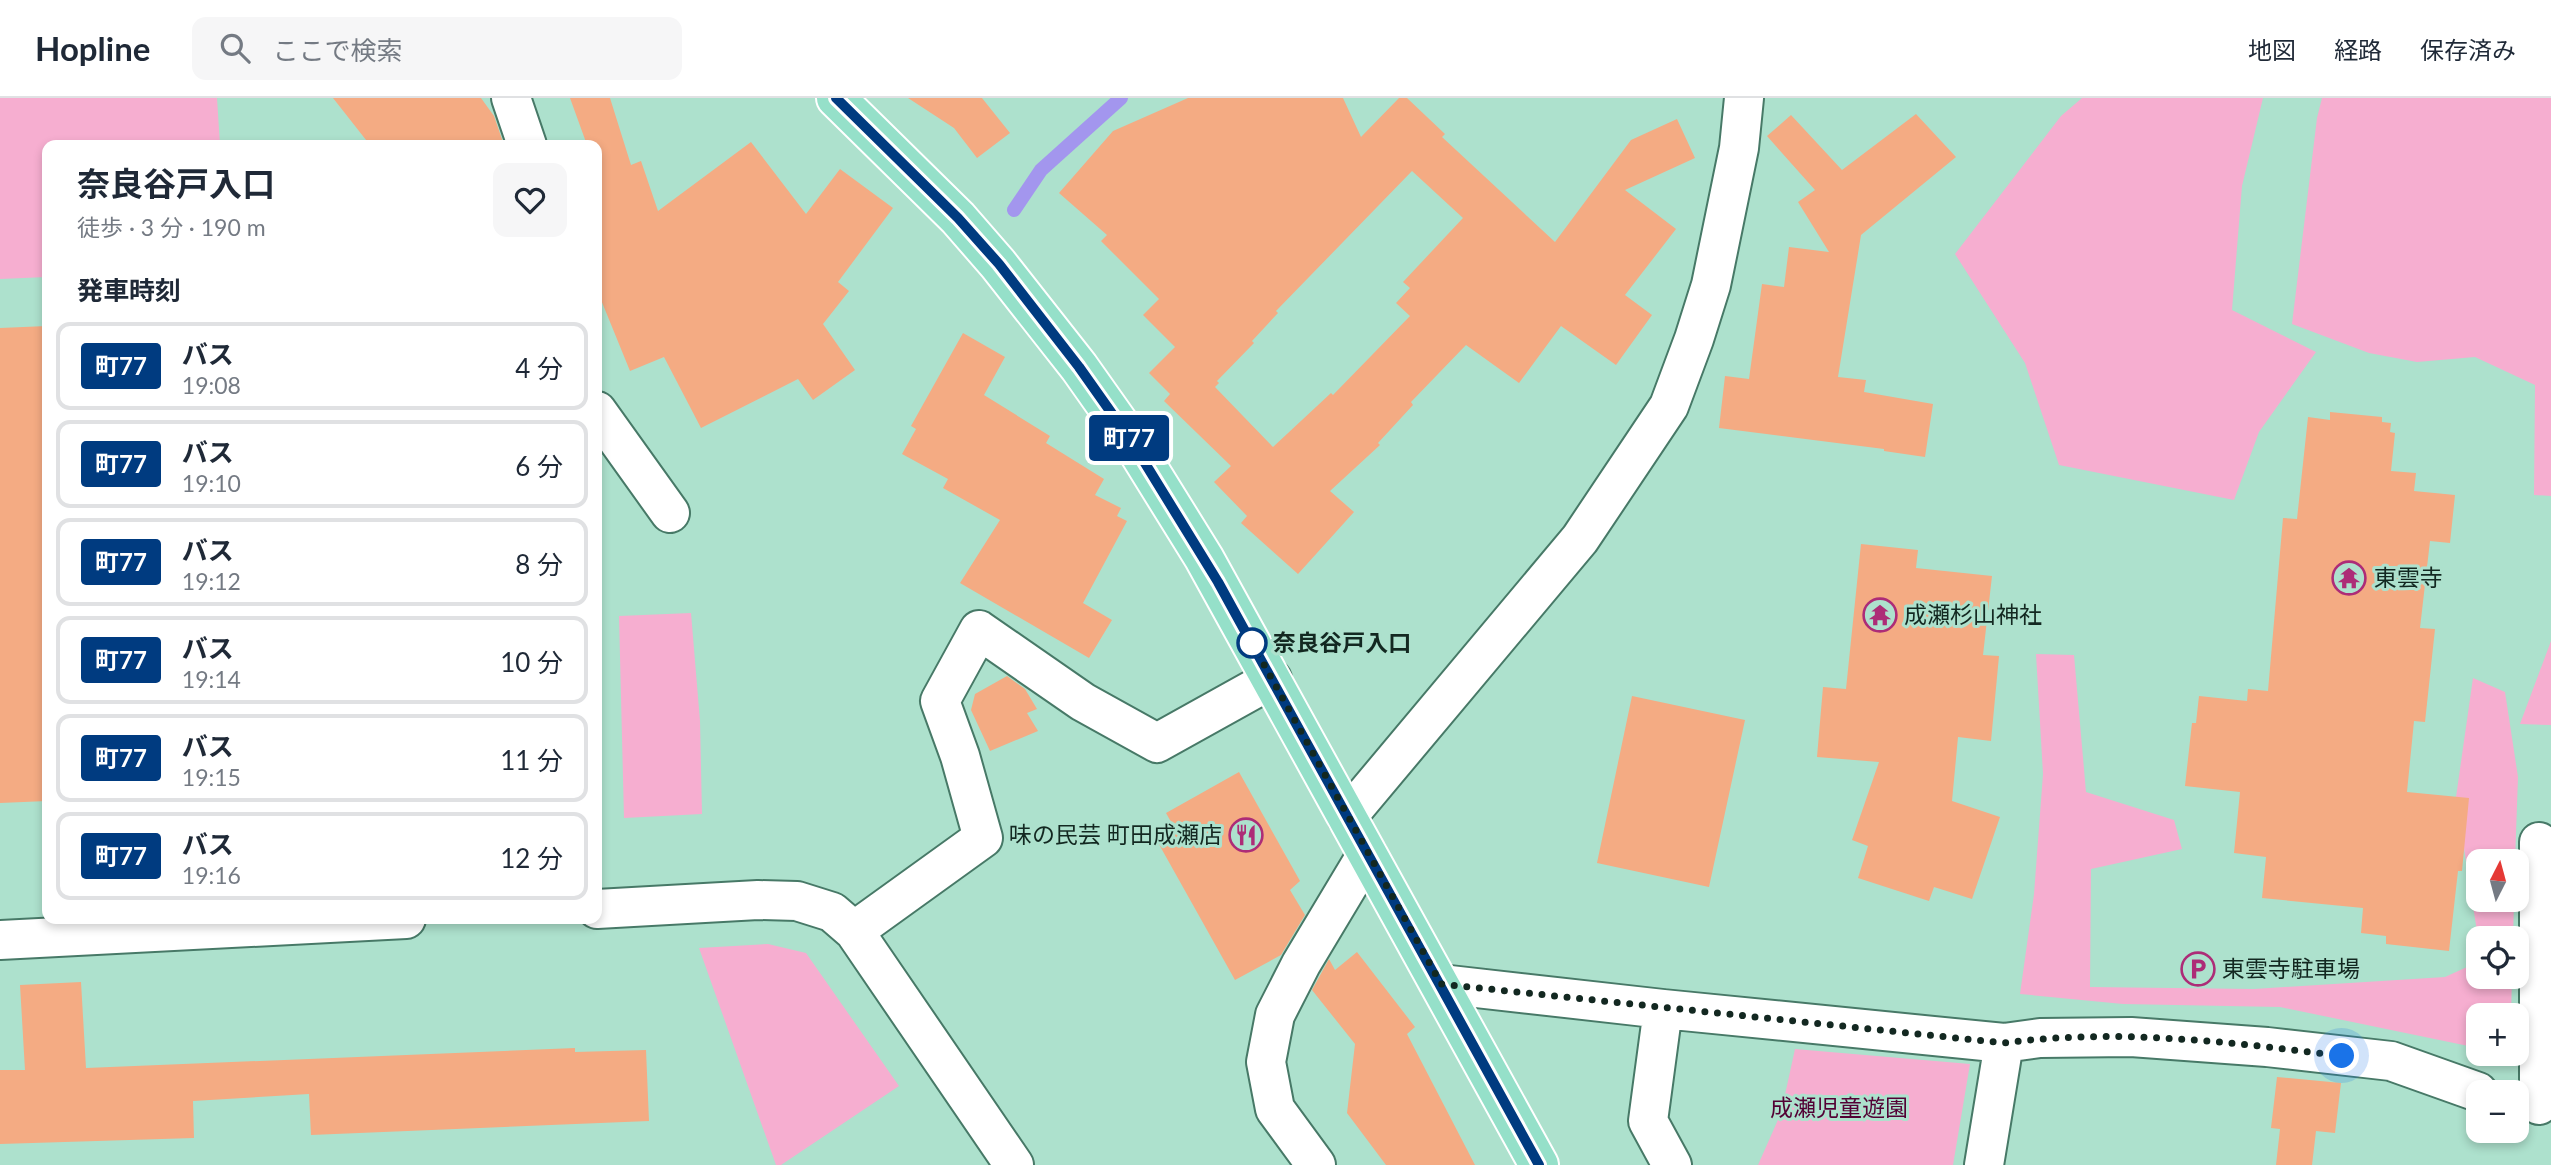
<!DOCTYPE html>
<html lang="ja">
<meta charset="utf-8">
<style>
body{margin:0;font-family:Lato,"Noto Sans JP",sans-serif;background:#f6f6f7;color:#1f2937;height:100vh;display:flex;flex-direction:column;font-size:26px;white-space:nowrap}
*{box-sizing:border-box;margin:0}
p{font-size:23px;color:#747a83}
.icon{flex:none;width:38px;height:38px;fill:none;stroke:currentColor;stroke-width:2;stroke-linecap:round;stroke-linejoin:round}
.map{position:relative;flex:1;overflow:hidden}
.side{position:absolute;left:42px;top:42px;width:560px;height:784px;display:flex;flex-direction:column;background:#fff;border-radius:14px;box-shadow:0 4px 10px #0003}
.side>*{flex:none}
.badge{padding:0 14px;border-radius:5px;font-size:24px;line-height:46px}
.needle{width:46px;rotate:6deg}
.controls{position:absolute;left:2466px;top:751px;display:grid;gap:14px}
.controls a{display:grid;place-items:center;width:63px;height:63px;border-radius:14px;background:#fff;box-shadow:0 4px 10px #0003;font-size:35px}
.you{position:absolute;width:35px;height:35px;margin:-18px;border:5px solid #fff;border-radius:50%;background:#1a73e8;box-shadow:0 0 0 10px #1a73e833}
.map>.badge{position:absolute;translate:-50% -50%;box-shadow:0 0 0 4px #fff}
h2{padding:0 35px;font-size:26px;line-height:63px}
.round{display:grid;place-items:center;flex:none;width:74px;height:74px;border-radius:14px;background:#f6f6f7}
.head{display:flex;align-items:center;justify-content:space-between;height:119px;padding:0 35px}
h1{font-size:33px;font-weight:700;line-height:52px}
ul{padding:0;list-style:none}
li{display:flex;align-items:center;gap:21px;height:88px;margin:0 14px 10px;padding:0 21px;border:4px solid #e0e1e3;border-radius:14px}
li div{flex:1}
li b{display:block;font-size:26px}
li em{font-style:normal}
li .badge{min-width:77px;font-weight:700;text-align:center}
header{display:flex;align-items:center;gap:42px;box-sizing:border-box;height:98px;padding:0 35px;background:#fff;border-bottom:2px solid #e0e1e3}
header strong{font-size:33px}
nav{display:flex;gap:38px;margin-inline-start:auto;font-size:24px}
.search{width:490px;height:63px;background:#f6f6f7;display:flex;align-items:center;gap:18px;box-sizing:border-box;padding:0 24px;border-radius:14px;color:#747a83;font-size:26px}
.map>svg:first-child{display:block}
</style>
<header>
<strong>Hopline</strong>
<div class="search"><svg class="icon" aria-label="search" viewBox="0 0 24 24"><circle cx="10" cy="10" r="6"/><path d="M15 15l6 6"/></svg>ここで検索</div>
<nav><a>地図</a><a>経路</a><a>保存済み</a></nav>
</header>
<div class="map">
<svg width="2551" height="1067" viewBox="0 0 2551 1067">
<rect width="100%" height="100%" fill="#ade1cd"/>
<path fill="#f6aed0" d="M0,0H217L220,47H47V179L0,181Z
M2082,0H2263L2242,88L2232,212L2316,254L2259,334L2234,402L2059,367L2025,265L1955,156L2061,18Z
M2322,0H2551V398L2534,397L2535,287L2475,259L2417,264L2369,255L2292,226L2317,20Z
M691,515L700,623L702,716L624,720L619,518Z
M2551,543V627L2520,626Z
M2036,556L2074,557L2086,694L2174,722L2182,751L2091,771L2090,889L2254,891L2445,879L2478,864V878L2512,879L2511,917H2478V950L2280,909L2123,906L2020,896L2034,796L2043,676Z
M2473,580L2505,594L2518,679L2515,763H2478V802H2514L2513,840H2478L2456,699Z
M768,846L806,855L899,988L781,1067H776L699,850Z
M1795,951L1970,966L1953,1067H1758L1781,1015Z"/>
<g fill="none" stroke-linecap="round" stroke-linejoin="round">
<path stroke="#a396ee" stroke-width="14" d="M1014,112L1041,72L1121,0"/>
</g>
<path fill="#f4ab83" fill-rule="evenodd" d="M333,0H481L494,18L504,47H370Z
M570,0H610L631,67L641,63L658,113L751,44L806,116L840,71L893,110L838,184L849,193L823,226L855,272L813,302L798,281L701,330L664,259L630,273L597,192V47H587Z
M908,0H982L1010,35L977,60L954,30Z
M1188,0H1343L1361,39L1399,0H1407L1445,36L1442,39L1555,144L1631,42L1677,21L1695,60L1625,92L1676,131L1625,197L1652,217L1616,267L1561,228L1519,285L1466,247L1411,304L1413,307L1378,345L1380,347L1330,393L1354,414L1298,476L1241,425L1247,418L1214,384L1231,368L1164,303L1170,296L1149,275L1175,249L1143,217L1159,201L1101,143L1107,137L1059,95L1113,33ZM1412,73L1463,120L1403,184L1410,190L1396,205L1410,218L1333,297L1331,295L1273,349L1215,289L1219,285L1217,283L1254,245L1252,243L1278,215L1276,213Z
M1916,16L1956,59L1861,137L1838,279L1866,282L1864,294L1933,306L1925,359L1884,353V351L1719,330L1725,278L1749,281L1762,186L1784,189L1789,149L1829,154L1798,104L1815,92L1767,38L1791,17L1842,72Z
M47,228V703L0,705V230Z
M963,235L1005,259L984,297L1050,338L1046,345L1104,381L1095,397L1121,410L1117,418L1127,423L1083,505L1112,522L1089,560L960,485L1000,422L943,390L948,381L902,356L916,331L911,328Z
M2330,314L2382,319V324L2391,325L2390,334L2395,335L2391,373L2416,375L2414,393L2455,397L2450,445L2430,443L2420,530L2435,531L2425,624L2414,623L2407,694L2469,700L2462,773H2458L2449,853L2386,846V838L2361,835L2363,810L2262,800L2266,759L2234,755L2240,694L2185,688L2192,625H2196L2199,598L2247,603L2248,591L2268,593L2283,420L2297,421L2308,319L2330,322Z
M1861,446L1918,452L1916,470L1992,478L1983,557L1999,558L1991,643L1958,639L1952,703L2000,719L1972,801L1934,789L1929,803L1858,780L1868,748L1852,742L1879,664L1817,659L1823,589L1846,591Z
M1007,578L1025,591L1037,611L1027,615L1038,633L990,653L971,612L975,596Z
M1632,598L1745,622L1709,789L1597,765Z
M1239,674L1300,783L1290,792L1305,817L1281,857L1235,882L1156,741L1175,731L1166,715Z
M1357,854L1415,929L1407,936L1475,1067H1386L1347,1015L1355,946L1312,892L1329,861L1335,872Z
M81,884L86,970L575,950V954L646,952L649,1023L311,1037L309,996L193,1003L194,1040L0,1046V972H25L20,887Z
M2277,979L2341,985L2335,1035L2316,1033L2312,1067H2276L2280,1031L2271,1030Z"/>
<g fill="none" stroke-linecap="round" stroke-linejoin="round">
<defs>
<path id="minor" d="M511,0L527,47
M597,313L670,415
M1347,719L1580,441L1669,308L1694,241L1711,187L1739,50L1744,0
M597,811L758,802L797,803L832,814L854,833L1014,1067
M854,833L983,740L960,658L940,603L979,532L1083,604L1157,645L1272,581
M0,842L406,821
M1441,886L1663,911L2004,945L2040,940L2131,939L2267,949L2391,963L2478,994
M1663,911L1648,1023L1672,1067
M2539,1007V744
M1316,1067L1275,1011L1266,964L1275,917L1301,866L1367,756
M1984,1067L2004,945"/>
<path id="major" d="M836,0L958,120L998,166L1079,269L1132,344L1204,460L1539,1067"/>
</defs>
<use href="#minor" stroke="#477967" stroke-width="42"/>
<use href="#major" stroke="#fff" stroke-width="42"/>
<use href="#minor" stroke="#fff" stroke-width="38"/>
<use href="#major" stroke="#95e0c9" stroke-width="38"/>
</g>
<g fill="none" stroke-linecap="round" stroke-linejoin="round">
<defs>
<path id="line" d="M836,0L958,120L999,166L1079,269L1132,344L1218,484L1539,1067"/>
</defs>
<use href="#line" stroke="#fff" stroke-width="16"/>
<use href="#line" stroke="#003b80" stroke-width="10"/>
<path stroke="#132821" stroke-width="7" stroke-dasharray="0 12.6" d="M1252,545L1441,886L2004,945C2116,930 2231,944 2342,958"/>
</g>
<defs>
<symbol id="temple-ring" viewBox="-11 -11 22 22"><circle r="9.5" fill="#ade1cd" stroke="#ad2c77" stroke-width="1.5"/><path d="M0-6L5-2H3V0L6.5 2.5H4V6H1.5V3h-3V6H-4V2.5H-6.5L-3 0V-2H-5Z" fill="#ad2c77"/></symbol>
<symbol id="restaurant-ring" viewBox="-11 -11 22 22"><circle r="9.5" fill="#ade1cd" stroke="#ad2c77" stroke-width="1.5"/><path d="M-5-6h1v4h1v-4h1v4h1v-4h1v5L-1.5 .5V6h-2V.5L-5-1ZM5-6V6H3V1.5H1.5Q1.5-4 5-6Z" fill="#ad2c77"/></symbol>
<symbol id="parking-ring" viewBox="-11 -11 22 22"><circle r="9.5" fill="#ade1cd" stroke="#ad2c77" stroke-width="1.5"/><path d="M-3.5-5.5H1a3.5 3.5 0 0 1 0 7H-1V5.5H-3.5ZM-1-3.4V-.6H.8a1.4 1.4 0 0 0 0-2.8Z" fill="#ad2c77"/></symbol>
</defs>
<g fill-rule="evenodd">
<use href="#temple-ring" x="2330" y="461" width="38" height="38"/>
<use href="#temple-ring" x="1861" y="498" width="38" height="38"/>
<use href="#restaurant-ring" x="1227" y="718" width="38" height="38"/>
<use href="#parking-ring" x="2179" y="852" width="38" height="38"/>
</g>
<circle fill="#fff" stroke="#003b80" stroke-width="3.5" cx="1252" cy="545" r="14"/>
<g text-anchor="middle" stroke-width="6" stroke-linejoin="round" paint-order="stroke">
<g font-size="23" fill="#132821" stroke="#ade1cd" text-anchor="start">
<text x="2374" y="488">東雲寺</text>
<text x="1904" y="525">成瀬杉山神社</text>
<text x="1222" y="745" text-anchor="end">味の民芸 町田成瀬店</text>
<text x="2222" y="879">東雲寺駐車場</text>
</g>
<g font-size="23" font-weight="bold" fill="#132821" stroke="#ade1cd" text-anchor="start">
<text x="1273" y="553">奈良谷戸入口</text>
</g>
<g font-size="23" fill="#530034" stroke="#ade1cd">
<text x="1839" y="1018">成瀬児童遊園</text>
</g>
</g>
</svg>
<div class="controls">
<a><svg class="needle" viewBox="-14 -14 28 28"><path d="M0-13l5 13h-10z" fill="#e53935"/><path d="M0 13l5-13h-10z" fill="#747a83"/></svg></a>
<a><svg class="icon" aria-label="locate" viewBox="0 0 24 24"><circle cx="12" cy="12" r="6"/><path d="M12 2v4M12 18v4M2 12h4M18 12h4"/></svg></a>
<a>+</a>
<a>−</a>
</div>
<div class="you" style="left:2342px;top:958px"></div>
<b class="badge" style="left:1129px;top:340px;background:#003b80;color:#fff">町77</b>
<section class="side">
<div class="head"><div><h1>奈良谷戸入口</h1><p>徒歩 · 3 分 · 190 m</p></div><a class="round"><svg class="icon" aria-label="heart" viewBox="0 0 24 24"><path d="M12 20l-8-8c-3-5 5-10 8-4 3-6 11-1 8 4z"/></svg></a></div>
<h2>発車時刻</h2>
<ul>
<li><span class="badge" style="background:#003b80;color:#fff">町77</span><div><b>バス</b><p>19:08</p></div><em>4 分</em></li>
<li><span class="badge" style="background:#003b80;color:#fff">町77</span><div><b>バス</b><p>19:10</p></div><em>6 分</em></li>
<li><span class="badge" style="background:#003b80;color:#fff">町77</span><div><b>バス</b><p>19:12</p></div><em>8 分</em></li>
<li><span class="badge" style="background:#003b80;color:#fff">町77</span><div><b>バス</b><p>19:14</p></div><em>10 分</em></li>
<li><span class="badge" style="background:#003b80;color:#fff">町77</span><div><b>バス</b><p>19:15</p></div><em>11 分</em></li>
<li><span class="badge" style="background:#003b80;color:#fff">町77</span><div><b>バス</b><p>19:16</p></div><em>12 分</em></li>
</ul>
</section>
</div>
